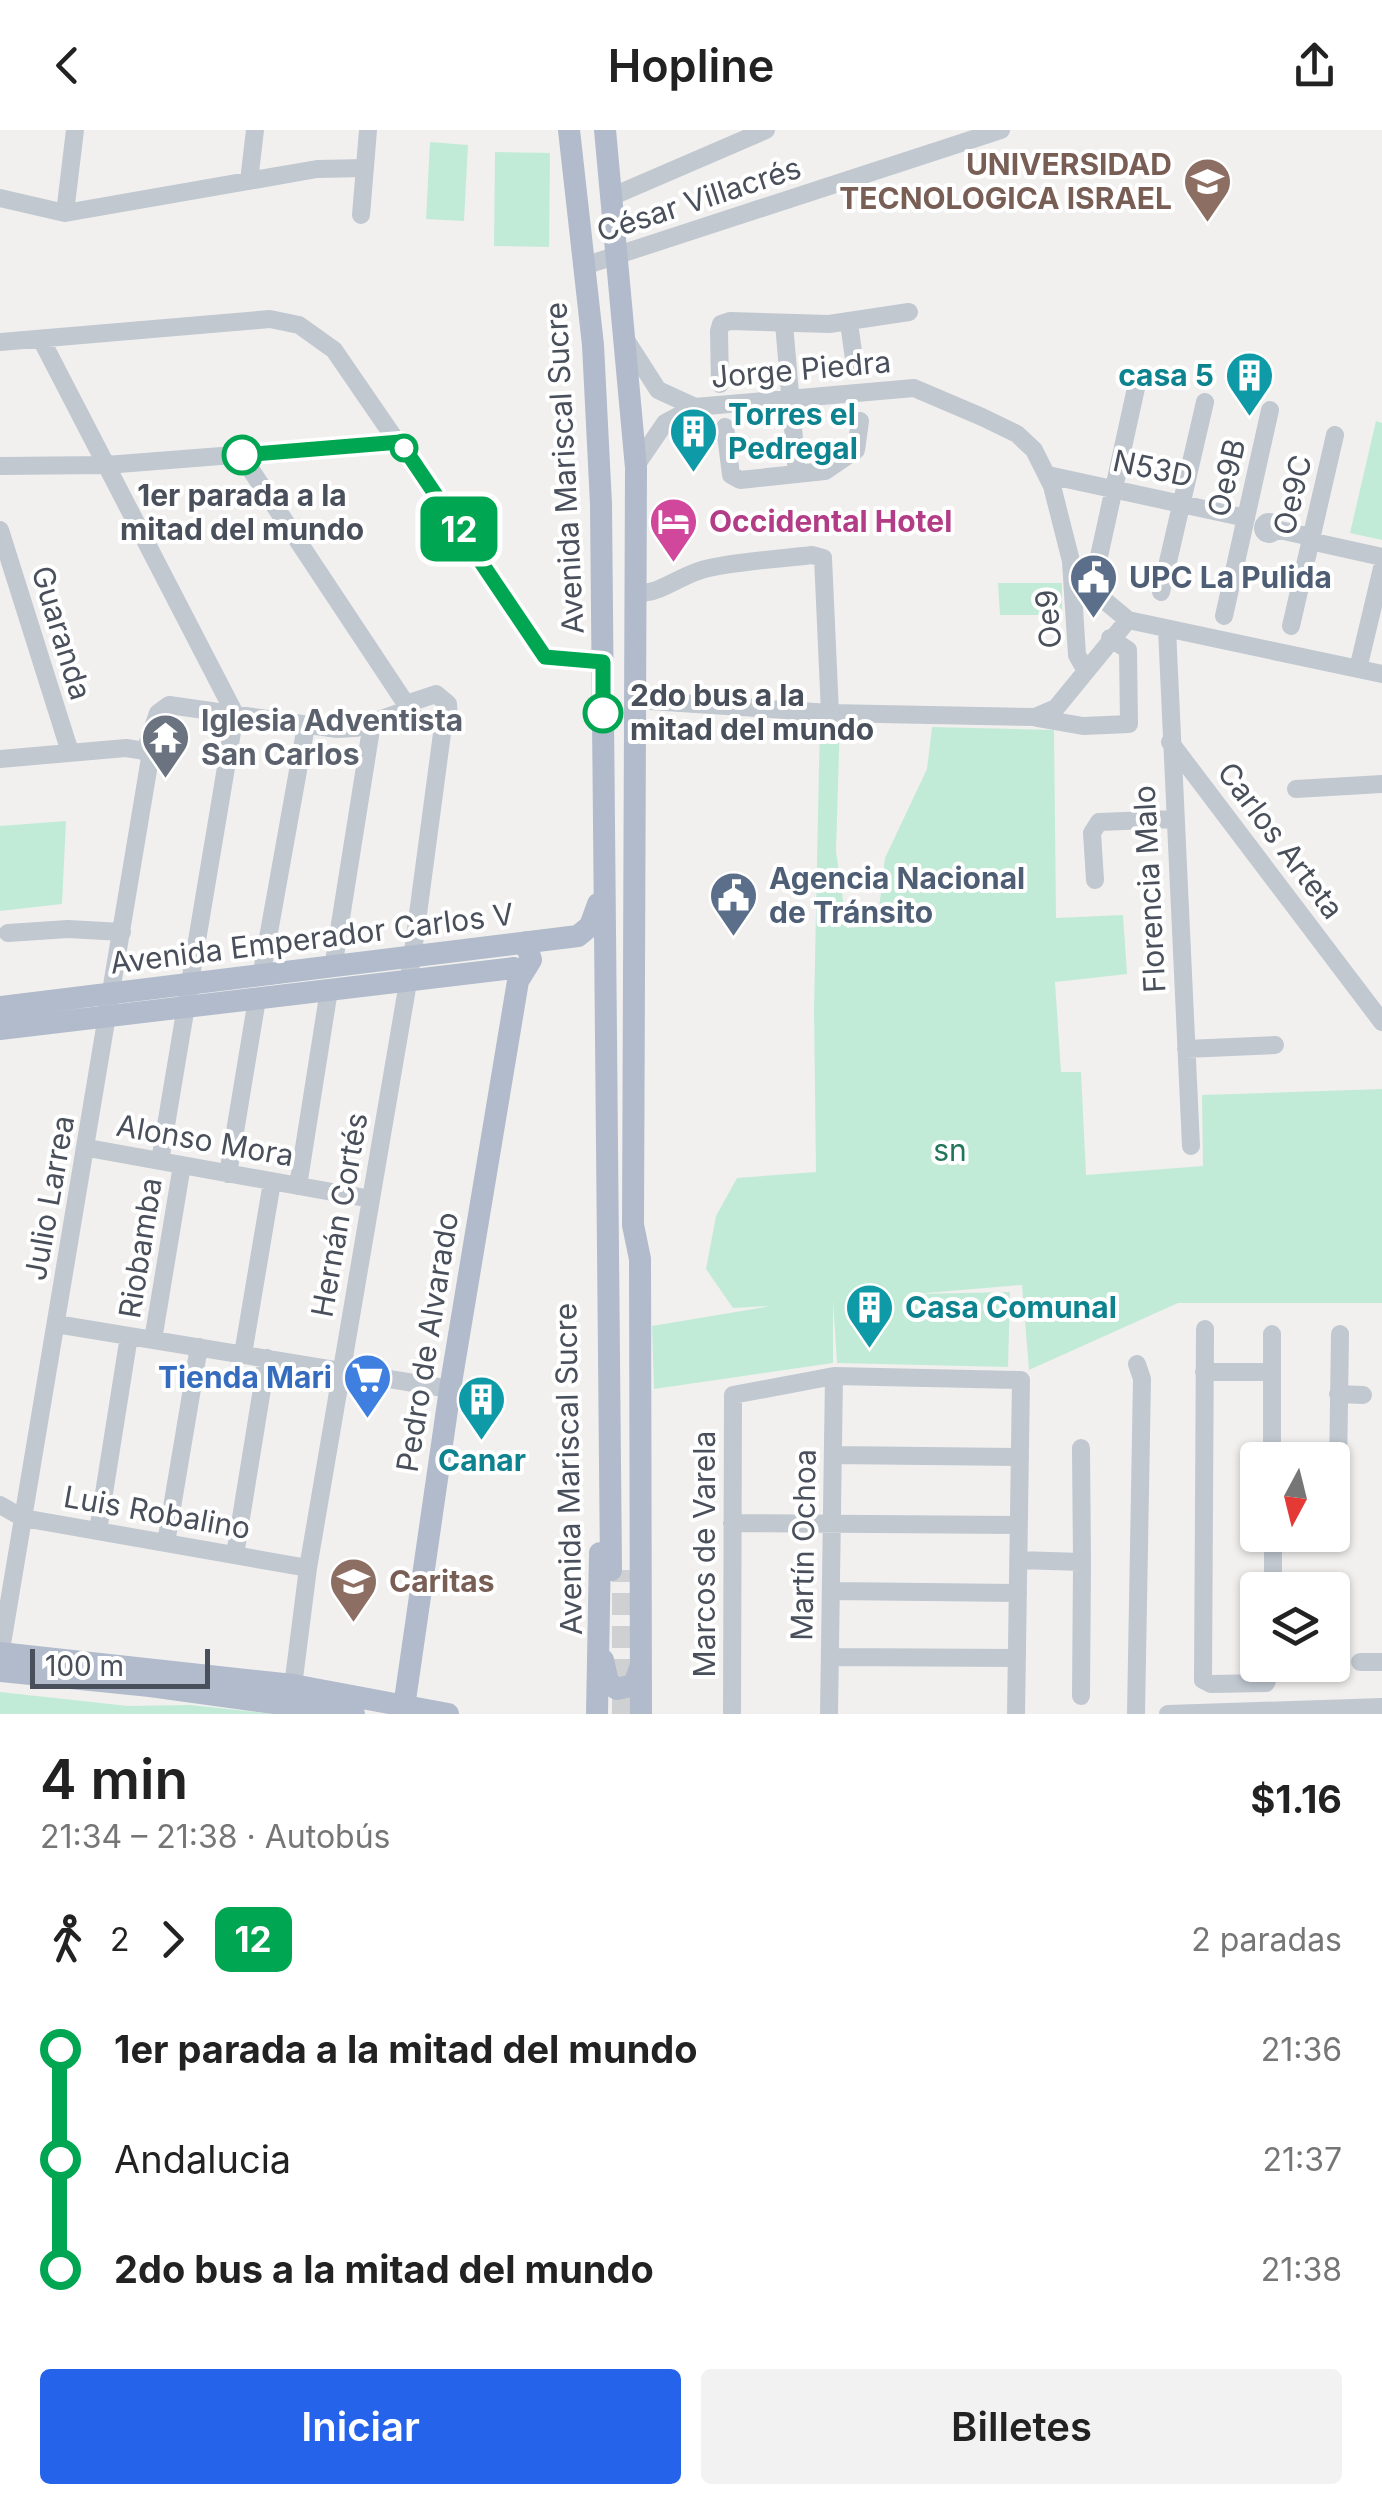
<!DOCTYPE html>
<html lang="es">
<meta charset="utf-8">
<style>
body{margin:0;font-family:Inter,sans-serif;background:#f2f2f2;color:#222;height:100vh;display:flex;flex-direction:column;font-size:38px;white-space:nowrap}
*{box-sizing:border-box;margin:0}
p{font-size:32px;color:#767676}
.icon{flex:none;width:55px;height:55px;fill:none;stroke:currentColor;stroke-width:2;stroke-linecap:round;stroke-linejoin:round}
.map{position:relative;height:1584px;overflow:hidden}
.details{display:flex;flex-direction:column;background:#fff;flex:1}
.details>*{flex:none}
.badge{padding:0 20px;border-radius:15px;font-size:35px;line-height:65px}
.needle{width:65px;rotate:187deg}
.tools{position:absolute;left:1240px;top:1312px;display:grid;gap:20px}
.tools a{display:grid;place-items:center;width:110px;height:110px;border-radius:10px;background:#fff;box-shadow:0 2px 8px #0004;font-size:50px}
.scale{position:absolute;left:30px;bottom:25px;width:180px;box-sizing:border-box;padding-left:10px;border:5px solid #49505b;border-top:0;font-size:28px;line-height:35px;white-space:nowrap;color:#49505b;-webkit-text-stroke:8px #fff;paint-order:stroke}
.map>.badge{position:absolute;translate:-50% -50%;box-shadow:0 0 0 5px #fff}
.legs{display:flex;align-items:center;gap:15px;height:110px;padding:0 40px;font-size:32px}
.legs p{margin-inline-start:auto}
.head{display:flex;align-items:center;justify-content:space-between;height:170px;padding:0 40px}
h1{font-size:55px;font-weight:600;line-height:75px}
.cta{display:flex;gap:20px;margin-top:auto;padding:20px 40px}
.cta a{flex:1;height:115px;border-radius:10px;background:#2563eb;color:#fff;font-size:40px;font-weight:600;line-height:115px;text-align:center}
.cta a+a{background:#f2f2f2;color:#222}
ul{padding:0 40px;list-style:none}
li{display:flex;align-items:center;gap:35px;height:110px;font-size:38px}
li i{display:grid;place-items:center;width:15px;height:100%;margin:0 12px;background:currentColor}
li i::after{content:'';width:25px;height:25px;margin:-12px;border:8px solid;border-radius:50%;background:#fff}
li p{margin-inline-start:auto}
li:first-child i{background:linear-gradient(#0000 50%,currentColor 0)}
li:last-child i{background:linear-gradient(currentColor 50%,#0000 0)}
header{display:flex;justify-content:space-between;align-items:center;height:130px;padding:0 40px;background:#fff;font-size:45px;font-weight:600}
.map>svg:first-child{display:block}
</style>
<header><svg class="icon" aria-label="back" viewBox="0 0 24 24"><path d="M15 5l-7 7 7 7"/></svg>Hopline<svg class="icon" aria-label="share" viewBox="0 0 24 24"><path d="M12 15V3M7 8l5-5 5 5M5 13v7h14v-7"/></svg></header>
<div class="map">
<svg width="1382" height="1584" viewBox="0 0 1382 1584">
<rect width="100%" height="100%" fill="#f1f0ef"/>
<path fill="#c2ebd7" d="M430,12L468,15L464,91L426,89Z
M495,22L550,23L549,117L494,116Z
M1376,291L1382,293V410L1350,403Z
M998,453H1062V485H1000Z
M820,588L840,590L836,721L847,798L877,795L885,728L927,639L932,597L1054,600L1056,788L1123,785L1127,844L1055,852L1061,942H1081L1086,1045L1203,1036L1202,965L1382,959V1173H1178L1029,1240L1022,1155L914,1164L1010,1162L1008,1237L837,1233L833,1170V1233L654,1259L652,1196L771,1176L733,1178L706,1139L716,1086L737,1048L816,1042L814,879Z
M66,691L62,774L0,781V696Z
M0,1562L128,1576L190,1575L274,1584H0Z"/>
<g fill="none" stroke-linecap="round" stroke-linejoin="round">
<path stroke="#cfd0d1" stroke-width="22" stroke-dasharray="22 11" stroke-linecap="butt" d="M623,1584V1440"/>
<path stroke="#c1c8d0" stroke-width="18" d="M249,51L255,0
M613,66L766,0
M0,68L65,83L317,39L365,38
M65,83L75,0
M361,85L368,0
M584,136L1001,0
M849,193L855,236
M784,194L797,344
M626,210L658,260L695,277L914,258L982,287L1017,304L1034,320L1052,356L1071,431L1093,461L1128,490L1382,544
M42,211L235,584L160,1031
M0,212L270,189L299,195L334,220L545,527L603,532
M720,254L719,201L721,194L730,191L829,194L909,182
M725,297L731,345L740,350L825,341L856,320L860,291
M241,325L406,574L407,586L443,596
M637,334L665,293L695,277
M0,336L106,335L400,312
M1048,345L1246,388
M1263 398a6 6 0 1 1 12 0a6 6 0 1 1-12 0Z
M1275,399L1311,407
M0,400L70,622
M1310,411L1382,427
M1098,431L1136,258
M1071,432L1077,525L1086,541
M1161,462L1205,272
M636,463C661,465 682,443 709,438C742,431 778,429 812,425L823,428L830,583
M1224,486L1270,280
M1291,496L1335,305
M1167,499L1191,1016
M1358,539L1382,438
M635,570L830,583L1035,587L1056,578L1128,490
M1037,588L1083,596L1129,594L1128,520L1110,508
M1170,612L1382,892
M145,621L158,583L169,575L337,599L356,598L404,581
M0,629L126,618L145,621
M1296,659L1382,654
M1095,750L1092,703L1099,692L1174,689
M8,803L68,799L122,802
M333,838L372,593
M261,847L306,596
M1186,919L1275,915
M88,1018L371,1069
M228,1044L257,869
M298,1056L329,860
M56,1194L450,1259
M1205,1199L1203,1550L1211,1554L1266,1553L1273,1535
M1272,1204V1330
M153,1210L182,1035
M243,1224L272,1052
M1204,1242H1272
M1338,1264L1363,1265
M833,1325L1020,1327
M1332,1346L1338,1341L1340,1204
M0,1375L23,1388L308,1438
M732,1393L1019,1395
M98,1401L129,1206
M1273,1405V1460
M1273,1409L1335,1408
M166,1413L199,1217
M235,1425L267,1228
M1018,1430L1082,1432L1081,1318
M831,1461L1018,1463
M1332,1472H1335
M0,1526L150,628L145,621
M830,1527L1017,1528
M1360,1532H1382
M1332,1534H1334
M292,1564L308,1438L412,829L443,596L449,588L448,574L436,564L406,574
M1081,1566L1082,1432
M732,1584L733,1265L834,1246L1021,1250L1016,1584
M829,1584L834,1246
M1136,1584L1142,1249L1137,1234
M1168,1584L1382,1577"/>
<path stroke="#b1bbcb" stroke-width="22" d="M569,0L593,215L601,374L611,1440
M605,0L636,338L633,1095L640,1129L641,1584
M0,877L578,806L590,796L598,774
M0,899L514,838
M0,1523L293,1555L448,1584
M603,1530L608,1552L617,1559L634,1555L640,1538
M0,1541L150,1556L354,1584
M403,1584L450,1259L518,851L531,830L526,812
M597,1584L600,1423"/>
</g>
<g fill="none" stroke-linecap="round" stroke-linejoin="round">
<defs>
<path id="line-1" d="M242,325L400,312L545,527L603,532V583"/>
</defs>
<use href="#line-1" stroke="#fff" stroke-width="22"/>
<use href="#line-1" stroke="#00a651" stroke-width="15"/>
</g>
<defs>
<symbol id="university-pin" viewBox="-11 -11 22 30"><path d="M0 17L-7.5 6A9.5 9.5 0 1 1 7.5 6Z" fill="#8d6e63" stroke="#fff"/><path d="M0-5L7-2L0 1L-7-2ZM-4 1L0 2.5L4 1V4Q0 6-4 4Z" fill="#fff"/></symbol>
<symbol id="building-pin" viewBox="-11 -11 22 30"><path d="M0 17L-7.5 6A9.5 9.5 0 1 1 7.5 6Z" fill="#0f9aa8" stroke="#fff"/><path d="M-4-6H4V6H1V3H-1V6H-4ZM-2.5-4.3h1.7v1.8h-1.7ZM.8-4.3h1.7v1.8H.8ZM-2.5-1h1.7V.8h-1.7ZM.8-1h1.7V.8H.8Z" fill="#fff"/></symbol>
<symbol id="hotel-pin" viewBox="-11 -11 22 30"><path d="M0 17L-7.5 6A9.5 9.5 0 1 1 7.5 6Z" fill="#d1479c" stroke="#fff"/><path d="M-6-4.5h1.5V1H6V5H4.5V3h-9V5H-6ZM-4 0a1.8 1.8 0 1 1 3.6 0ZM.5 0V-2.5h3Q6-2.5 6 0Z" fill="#fff"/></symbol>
<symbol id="civic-pin" viewBox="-11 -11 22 30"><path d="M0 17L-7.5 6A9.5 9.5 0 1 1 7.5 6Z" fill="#5c6f8a" stroke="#fff"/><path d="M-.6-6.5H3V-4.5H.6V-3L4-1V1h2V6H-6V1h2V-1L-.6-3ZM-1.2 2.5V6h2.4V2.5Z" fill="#fff"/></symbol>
<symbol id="temple-pin" viewBox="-11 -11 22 30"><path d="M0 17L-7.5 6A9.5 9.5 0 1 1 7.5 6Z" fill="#6b7280" stroke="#fff"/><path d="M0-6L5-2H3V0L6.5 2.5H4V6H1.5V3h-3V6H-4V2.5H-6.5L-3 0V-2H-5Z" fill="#fff"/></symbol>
<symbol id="supermarket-pin" viewBox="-11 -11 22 30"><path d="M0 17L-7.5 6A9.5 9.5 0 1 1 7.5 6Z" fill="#3f7fe0" stroke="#fff"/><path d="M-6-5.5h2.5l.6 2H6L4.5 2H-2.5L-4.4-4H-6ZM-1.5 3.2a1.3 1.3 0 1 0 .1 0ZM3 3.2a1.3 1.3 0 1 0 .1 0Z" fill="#fff"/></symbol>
<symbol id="school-pin" viewBox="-11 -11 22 30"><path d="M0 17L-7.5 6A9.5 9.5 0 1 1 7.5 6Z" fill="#8d6e63" stroke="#fff"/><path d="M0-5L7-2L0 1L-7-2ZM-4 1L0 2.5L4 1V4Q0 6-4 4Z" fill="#fff"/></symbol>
</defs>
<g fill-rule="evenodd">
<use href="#university-pin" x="1180" y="24" width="55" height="75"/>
<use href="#building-pin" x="1222" y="218" width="55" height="75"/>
<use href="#building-pin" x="666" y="274" width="55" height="75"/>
<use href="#hotel-pin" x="646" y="364" width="55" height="75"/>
<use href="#civic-pin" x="1066" y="420" width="55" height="75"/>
<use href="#temple-pin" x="138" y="580" width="55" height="75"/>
<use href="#civic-pin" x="706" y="738" width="55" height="75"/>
<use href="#building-pin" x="842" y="1150" width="55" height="75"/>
<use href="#supermarket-pin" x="340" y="1220" width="55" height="75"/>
<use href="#building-pin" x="454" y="1242" width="55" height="75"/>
<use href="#school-pin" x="326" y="1424" width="55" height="75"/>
</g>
<g fill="#fff" stroke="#00a651" stroke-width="5">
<circle cx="404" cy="318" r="12"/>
<circle cx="242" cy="325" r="18"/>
<circle cx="603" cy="583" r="18"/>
</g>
<g text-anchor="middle" stroke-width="8" stroke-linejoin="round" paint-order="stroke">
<g font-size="30" font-weight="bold" fill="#785e54" stroke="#fff" text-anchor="end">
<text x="1172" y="45">UNIVERSIDAD<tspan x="1172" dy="34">TECNOLOGICA ISRAEL</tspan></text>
<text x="389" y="1462" text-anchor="start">Caritas</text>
</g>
<g font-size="30" fill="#49505b" stroke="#fff">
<text transform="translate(699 70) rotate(-18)" y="10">César Villacrés</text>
<text transform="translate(801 240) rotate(-5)" y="10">Jorge Piedra</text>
<text transform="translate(565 338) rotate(-93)" y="10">Avenida Mariscal Sucre</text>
<text transform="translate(1153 339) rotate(12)" y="10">N53D</text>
<text transform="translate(1227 348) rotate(-77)" y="10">Oe9B</text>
<text transform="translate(1293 365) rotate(-77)" y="10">Oe9C</text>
<text transform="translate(1049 489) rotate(-95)" y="10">Oe9</text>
<text transform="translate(61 503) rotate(73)" y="10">Guaranda</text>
<text transform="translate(1280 711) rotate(53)" y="10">Carlos Arteta</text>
<text transform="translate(1150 759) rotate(-93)" y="10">Florencia Malo</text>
<text transform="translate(312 809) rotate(-7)" y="10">Avenida Emperador Carlos V</text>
<text transform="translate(205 1011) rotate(10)" y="10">Alonso Mora</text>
<text transform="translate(50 1068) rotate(-80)" y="10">Julio Larrea</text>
<text transform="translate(340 1085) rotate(-80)" y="10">Hernán Cortés</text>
<text transform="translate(141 1118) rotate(-81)" y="10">Riobamba</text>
<text transform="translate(428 1212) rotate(-81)" y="10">Pedro de Alvarado</text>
<text transform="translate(569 1339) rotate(-91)" y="10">Avenida Mariscal Sucre</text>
<text transform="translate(157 1383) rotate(10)" y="10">Luis Robalino</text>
<text transform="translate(804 1415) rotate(-89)" y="10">Martín Ochoa</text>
<text transform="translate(705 1424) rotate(-90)" y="10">Marcos de Varela</text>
</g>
<g font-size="30" font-weight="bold" fill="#0d838f" stroke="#fff" text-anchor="start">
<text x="1214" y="256" text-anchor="end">casa 5</text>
<text x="728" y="295">Torres el<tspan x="728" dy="34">Pedregal</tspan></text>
<text x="905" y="1188">Casa Comunal</text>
<text x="482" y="1341" text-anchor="middle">Canar</text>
</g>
<g font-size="30" font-weight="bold" fill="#49505b" stroke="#fff">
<text x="242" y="376">1er parada a la<tspan x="242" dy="34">mitad del mundo</tspan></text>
<text x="630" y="576" text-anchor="start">2do bus a la<tspan x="630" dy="34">mitad del mundo</tspan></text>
</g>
<g font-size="30" font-weight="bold" fill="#b23c85" stroke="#fff" text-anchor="start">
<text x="709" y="402">Occidental Hotel</text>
</g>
<g font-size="30" font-weight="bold" fill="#4e5e75" stroke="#fff" text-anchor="start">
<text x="1129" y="458">UPC La Pulida</text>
<text x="769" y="759">Agencia Nacional<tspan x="769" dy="34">de Tránsito</tspan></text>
</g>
<g font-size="30" font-weight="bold" fill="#5b616d" stroke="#fff" text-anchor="start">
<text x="201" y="601">Iglesia Adventista<tspan x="201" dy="34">San Carlos</tspan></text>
</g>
<g font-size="30" fill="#207656" stroke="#fff">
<text x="950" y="1031">sn</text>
</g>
<g font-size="30" font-weight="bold" fill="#366cbe" stroke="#fff" text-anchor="end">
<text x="332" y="1258">Tienda Mari</text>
</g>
</g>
</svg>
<div class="tools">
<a><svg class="needle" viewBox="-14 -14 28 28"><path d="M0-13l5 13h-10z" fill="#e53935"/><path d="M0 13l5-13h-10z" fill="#767676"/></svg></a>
<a><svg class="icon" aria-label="layers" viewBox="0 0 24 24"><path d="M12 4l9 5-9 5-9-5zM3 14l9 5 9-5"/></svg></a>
</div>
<div class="scale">100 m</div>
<b class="badge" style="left:459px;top:399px;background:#00a651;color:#fff">12</b>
</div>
<section class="details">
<div class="head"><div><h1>4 min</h1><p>21:34 – 21:38 · Autobús</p></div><b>$1.16</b></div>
<div class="legs"><svg class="icon" aria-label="walk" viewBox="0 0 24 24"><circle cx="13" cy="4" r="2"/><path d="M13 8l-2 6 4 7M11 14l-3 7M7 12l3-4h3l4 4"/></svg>2<svg class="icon" aria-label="forward" viewBox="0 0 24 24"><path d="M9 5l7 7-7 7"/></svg><b class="badge" style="background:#00a651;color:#fff">12</b><p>2 paradas</p></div>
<ul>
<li><i style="color:#00a651"></i><b>1er parada a la mitad del mundo</b><p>21:36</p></li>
<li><i style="color:#00a651"></i><span>Andalucia</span><p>21:37</p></li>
<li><i style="color:#00a651"></i><b>2do bus a la mitad del mundo</b><p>21:38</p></li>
</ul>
<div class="cta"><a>Iniciar</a><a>Billetes</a></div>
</section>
